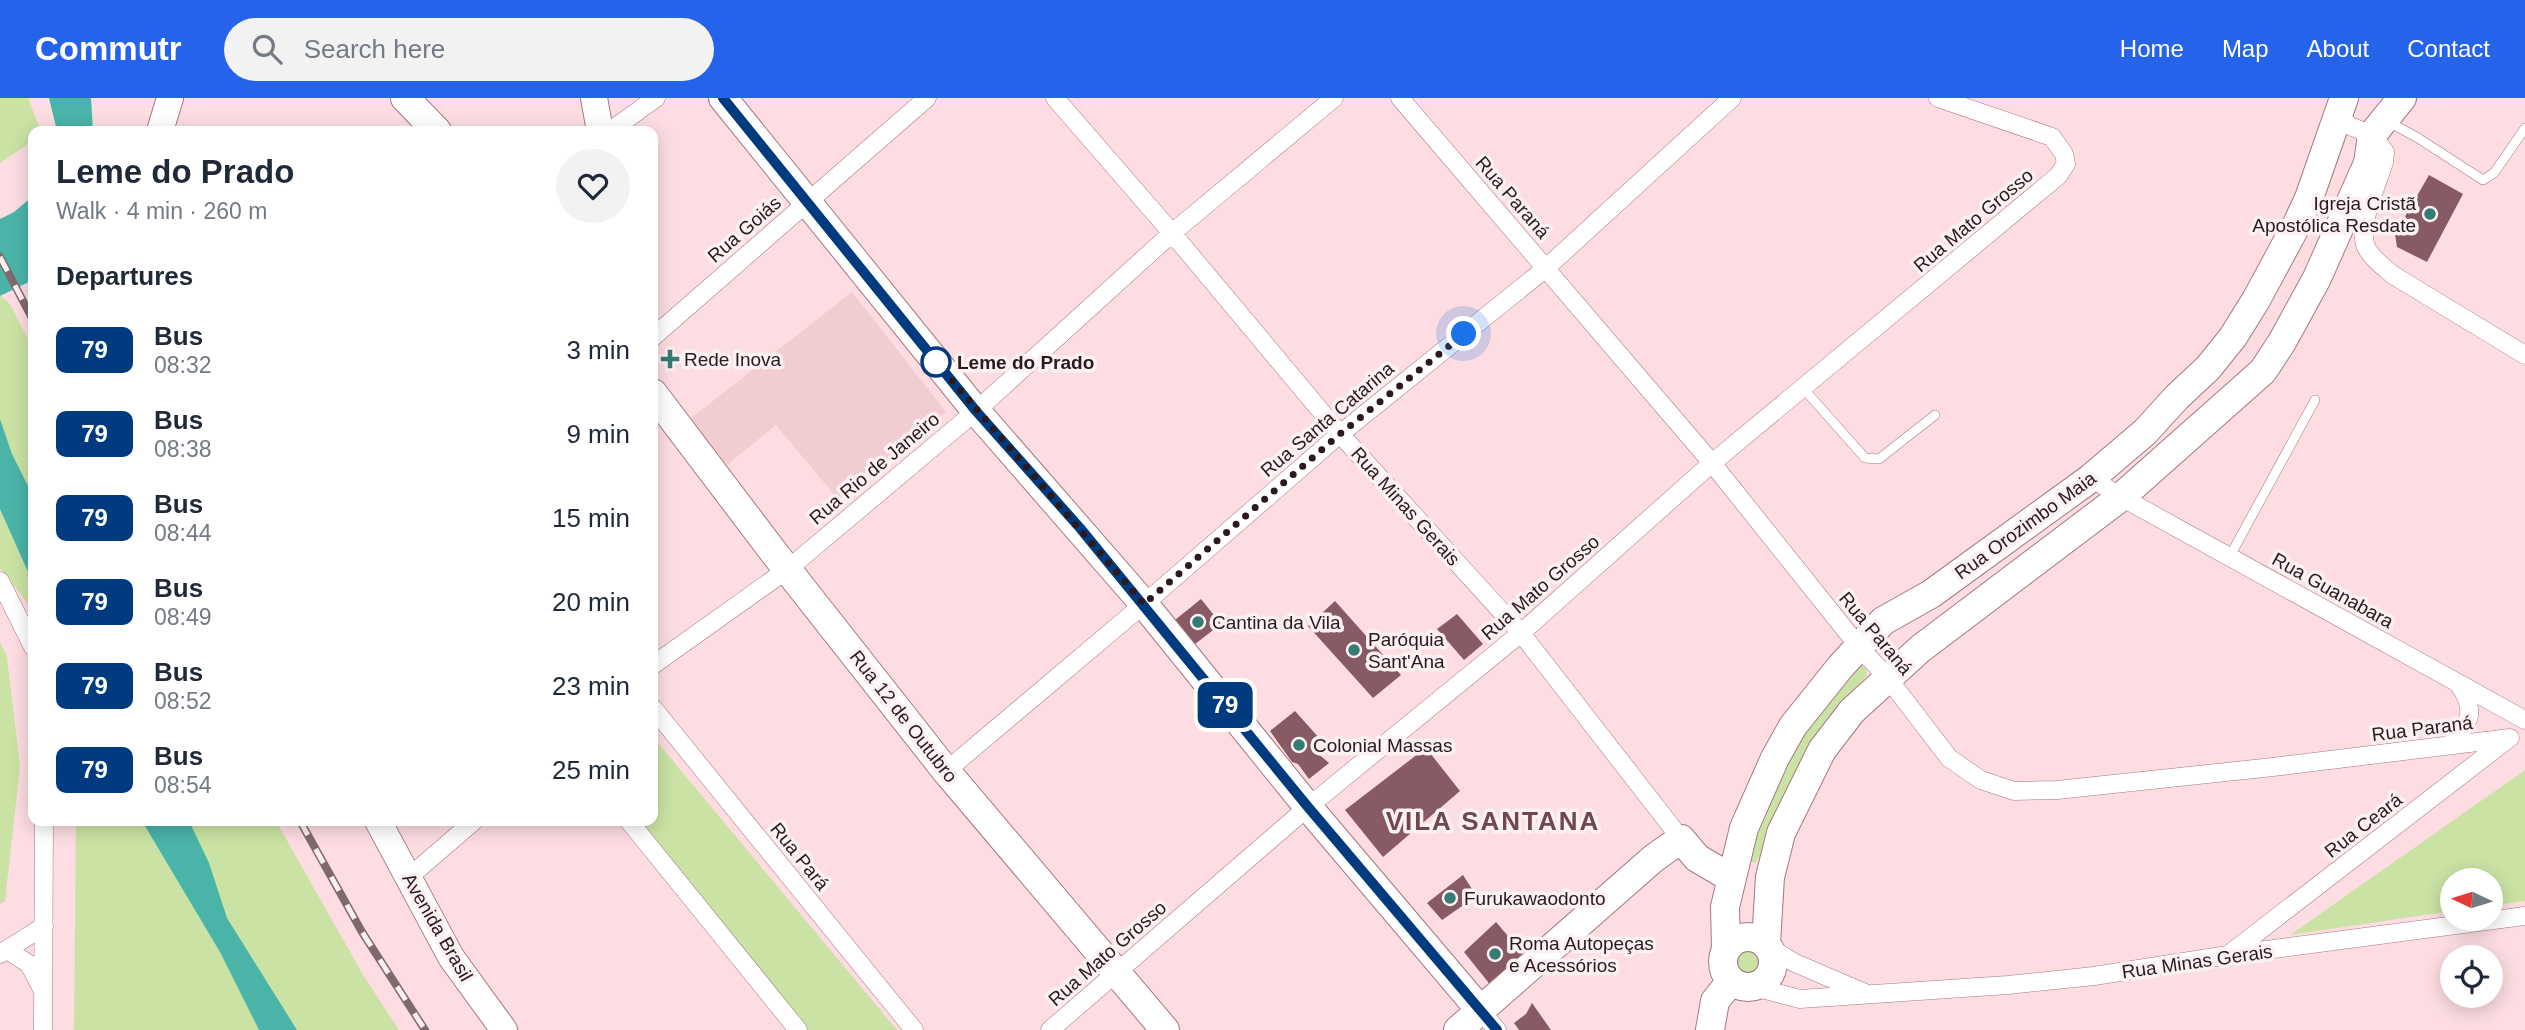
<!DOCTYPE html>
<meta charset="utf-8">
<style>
body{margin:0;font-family:Helvetica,sans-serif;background:#f2f2f3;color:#1f2937;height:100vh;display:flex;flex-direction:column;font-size:26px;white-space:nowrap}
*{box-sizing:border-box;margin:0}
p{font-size:23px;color:#747a83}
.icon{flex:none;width:38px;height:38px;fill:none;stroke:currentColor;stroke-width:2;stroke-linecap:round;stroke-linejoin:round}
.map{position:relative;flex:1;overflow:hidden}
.details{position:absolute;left:28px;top:28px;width:630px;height:700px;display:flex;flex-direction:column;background:#fff;border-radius:14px;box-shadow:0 4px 18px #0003}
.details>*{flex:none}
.badge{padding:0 14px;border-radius:10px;font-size:24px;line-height:46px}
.needle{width:46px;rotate:274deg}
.controls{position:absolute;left:2440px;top:770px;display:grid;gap:14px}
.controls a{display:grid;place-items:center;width:63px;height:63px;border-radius:50%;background:#fff;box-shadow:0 4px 18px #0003;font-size:35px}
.you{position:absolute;width:35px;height:35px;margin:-18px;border:5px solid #fff;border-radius:50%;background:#1a73e8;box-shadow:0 0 0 10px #1a73e833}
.map>.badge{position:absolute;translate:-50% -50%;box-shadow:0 0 0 4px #fff}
h2{padding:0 28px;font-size:26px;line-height:63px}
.round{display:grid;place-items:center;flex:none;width:74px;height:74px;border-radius:37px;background:#f2f2f3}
.headline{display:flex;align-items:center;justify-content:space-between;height:119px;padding:0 28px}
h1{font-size:33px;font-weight:800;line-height:52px}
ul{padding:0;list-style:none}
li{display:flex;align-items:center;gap:21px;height:84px;padding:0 28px}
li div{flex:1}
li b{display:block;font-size:26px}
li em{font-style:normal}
li .badge{min-width:77px;font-weight:700;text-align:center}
header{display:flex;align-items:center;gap:42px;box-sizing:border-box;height:98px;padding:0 35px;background:#2563eb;color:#fff}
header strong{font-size:33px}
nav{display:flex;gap:38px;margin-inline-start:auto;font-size:24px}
.search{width:490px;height:63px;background:#f2f2f3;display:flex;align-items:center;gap:18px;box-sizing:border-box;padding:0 24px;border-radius:38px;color:#747a83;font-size:26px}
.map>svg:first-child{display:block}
</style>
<header>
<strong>Commutr</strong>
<div class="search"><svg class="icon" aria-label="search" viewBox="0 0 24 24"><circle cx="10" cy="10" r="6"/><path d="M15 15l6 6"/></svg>Search here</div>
<nav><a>Home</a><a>Map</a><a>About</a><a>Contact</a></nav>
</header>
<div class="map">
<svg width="2525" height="932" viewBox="0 0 2525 932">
<rect width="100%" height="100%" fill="#fddde2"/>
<path fill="#f1cdd2" d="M852,194L946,314L837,400L776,327L727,367L690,321Z"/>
<path fill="#cae3a4" d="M0,0H28L41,33H33V43L0,65Z
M0,197L10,206L33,252V512L0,470Z
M0,544L7,559L20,668L5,803L0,806Z
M1860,566L1866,570L1867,577L1812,641L1777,720L1762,762L1758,759L1755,766L1747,760L1777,678L1803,631Z
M653,639L897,932H801L634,723H653Z
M2525,672V803L2490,808V782H2452V813L2290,837Z
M76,723H276L363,877L399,932H74Z
M1732 864a17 17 0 1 1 34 0a17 17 0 1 1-34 0Z"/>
<path fill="#4ab4a9" d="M49,0H91L93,33H57Z
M33,98V182L0,198V121L14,114Z
M0,321L12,356L33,398V485L0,411Z
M142,723H189L209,765L227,820L297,932H259L220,854Z"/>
<path fill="#875a64" d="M2429,77L2463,96L2427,164L2397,149L2395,136Z
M1201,501L1221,526L1195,546L1175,522Z
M1335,503L1401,577L1373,600L1308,528Z
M1457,516L1483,546L1464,562L1437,531Z
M1295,613L1320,641L1315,653L1329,665L1309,681L1298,666L1292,664L1270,633Z
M1423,652L1430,655L1460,693L1383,759L1345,712Z
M1463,777L1472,791L1464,796L1468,804L1442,822L1427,805Z
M1496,824L1526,859L1492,889L1464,854Z
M1532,905L1551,932H1519L1514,925L1526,916Z"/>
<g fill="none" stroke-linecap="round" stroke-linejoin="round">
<defs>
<path id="service" d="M2389,24L2418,40L2483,82L2494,75L2525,30
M1803,290L1865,360L1879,361L1935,317
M2230,458L2315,302"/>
<path id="minor" d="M1055,0L1172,135L1340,336L1521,535L1681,741
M1400,0L1712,365L1859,549L1887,579L1949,660L1981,682L2014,693L2057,692L2273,669L2510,640
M2337,17L2350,28L2372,37L2385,54L2384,64C2378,85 2357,128 2366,149C2372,161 2384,169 2393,177L2525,257
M610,33L656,0
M653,239L927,0
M2091,380L2121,399L2525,622
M0,483L33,549
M653,567L788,471L976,313L1172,135L1334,0
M653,610L914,932
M2449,647C2471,625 2477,612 2458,585
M946,673L1144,506L1340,336L1546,170L1732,0
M629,723L798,932
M409,779L474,723
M1770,850L1795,865L1865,895
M7,852L29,866L41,889
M0,856L44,828
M2228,857L2508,641
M1754,889L1800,901L2008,887L2094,878L2228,857L2525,818
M1481,913L1497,932
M43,932L44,723
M1050,932L1308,709L1521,535L1712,365L2058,78L2066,66L2064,56L2052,39L1938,0"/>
<path id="secondary" d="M594,0L600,33
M160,33L170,0
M378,723L451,859L504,932"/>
<path id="primary" d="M405,0L437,33
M723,0L976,313L1144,506L1308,709L1481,913
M653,295L775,456L946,673L1165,932
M1723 864a25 25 0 1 1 50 0a25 25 0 1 1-50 0Z
M1766,845L1770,779L1781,735L1822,652L1852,613L1920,551L2121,399L2263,273L2282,244L2317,180L2368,65L2372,37L2402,0
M1726,851L1725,809L1744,730L1775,660L1793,628L1841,568L1883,523L1931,496L2091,380L2145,334L2177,299L2208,270L2233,239L2256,202L2297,126L2309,100L2344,0
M1458,932L1654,760L1681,741L1697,760L1731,780
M1710,932L1715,903L1731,883"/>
</defs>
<use href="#service" stroke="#a67780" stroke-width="10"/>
<use href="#minor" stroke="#a67780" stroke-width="19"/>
<use href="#secondary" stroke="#a67780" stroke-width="28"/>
<use href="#primary" stroke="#a67780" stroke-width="30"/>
<path stroke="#b59a9e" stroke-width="3.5" stroke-dasharray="7 3.5" stroke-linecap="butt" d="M0,159L25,205L33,211"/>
<use href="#service" stroke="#fff" stroke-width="9"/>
<use href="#minor" stroke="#fff" stroke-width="18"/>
<use href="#secondary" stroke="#fff" stroke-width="26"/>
<use href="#primary" stroke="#fff" stroke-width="28"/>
<defs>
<path id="rail" d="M0,159L33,222
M300,723L362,834L425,932"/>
</defs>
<use href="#rail" stroke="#80696d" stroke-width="8"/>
<use href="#rail" stroke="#fbf0f2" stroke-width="5" stroke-dasharray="16" stroke-linecap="butt"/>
</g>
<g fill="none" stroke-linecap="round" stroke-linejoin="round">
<defs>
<path id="line" d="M723,0L976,313L1080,430L1308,709L1497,932"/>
</defs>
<use href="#line" stroke="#fff" stroke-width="16"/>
<use href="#line" stroke="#003b80" stroke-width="10"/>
<path stroke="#2b191d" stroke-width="7" stroke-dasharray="0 12.6" d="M936,264L1144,506L1340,336L1464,236"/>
</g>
<g fill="#347b73" stroke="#fbf0f2" stroke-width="2.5">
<circle cx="2430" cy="116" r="7"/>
<path d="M666.5 250.5h7v7h7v7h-7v7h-7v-7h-7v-7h7z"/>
<circle cx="1198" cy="524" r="7"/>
<circle cx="1354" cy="552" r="7"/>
<circle cx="1299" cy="647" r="7"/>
<circle cx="1450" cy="800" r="7"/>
<circle cx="1495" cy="856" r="7"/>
</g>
<circle fill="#fff" stroke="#003b80" stroke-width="3.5" cx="936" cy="264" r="14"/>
<g text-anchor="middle" stroke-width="7" stroke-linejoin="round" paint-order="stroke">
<g font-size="19" fill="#2b191d" stroke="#fbf0f2">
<text transform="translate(1513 99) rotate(49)" y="7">Rua Paraná</text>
<text transform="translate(1973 122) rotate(-40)" y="7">Rua Mato Grosso</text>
<text transform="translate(744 131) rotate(-41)" y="7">Rua Goiás</text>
<text transform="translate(1327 321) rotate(-40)" y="7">Rua Santa Catarina</text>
<text transform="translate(874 370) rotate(-40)" y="7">Rua Rio de Janeiro</text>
<text transform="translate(1406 408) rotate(48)" y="7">Rua Minas Gerais</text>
<text transform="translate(2025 427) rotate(-36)" y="7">Rua Orozimbo Maia</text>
<text transform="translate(1540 489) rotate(-41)" y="7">Rua Mato Grosso</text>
<text transform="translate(2333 492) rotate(29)" y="7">Rua Guanabara</text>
<text transform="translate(1876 535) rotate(50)" y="7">Rua Paraná</text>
<text transform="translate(904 618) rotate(52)" y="7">Rua 12 de Outubro</text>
<text transform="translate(2422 630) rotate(-7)" y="7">Rua Paraná</text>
<text transform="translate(2363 727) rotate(-38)" y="7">Rua Ceará</text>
<text transform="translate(800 758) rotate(51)" y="7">Rua Pará</text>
<text transform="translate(438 829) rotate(60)" y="7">Avenida Brasil</text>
<text transform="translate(1107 855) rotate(-41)" y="7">Rua Mato Grosso</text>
<text transform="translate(2197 863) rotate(-8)" y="7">Rua Minas Gerais</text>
</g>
<g font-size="19" fill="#2b191d" stroke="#fbf0f2" text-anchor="start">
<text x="2416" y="112" text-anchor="end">Igreja Cristã<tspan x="2416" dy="22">Apostólica Resdate</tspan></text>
<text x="684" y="268">Rede Inova</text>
<text x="1212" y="531">Cantina da Vila</text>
<text x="1368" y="548">Paróquia<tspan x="1368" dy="22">Sant'Ana</tspan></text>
<text x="1313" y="654">Colonial Massas</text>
<text x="1464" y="807">Furukawaodonto</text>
<text x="1509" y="852">Roma Autopeças<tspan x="1509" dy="22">e Acessórios</tspan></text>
</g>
<g font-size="19" font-weight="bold" fill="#2b191d" stroke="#fbf0f2" text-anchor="start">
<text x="957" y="271">Leme do Prado</text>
</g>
<g font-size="26" font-weight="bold" letter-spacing="2" fill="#714650" stroke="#fbf0f2">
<text x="1493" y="732">VILA SANTANA</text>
</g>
</g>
</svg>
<div class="controls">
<a><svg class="needle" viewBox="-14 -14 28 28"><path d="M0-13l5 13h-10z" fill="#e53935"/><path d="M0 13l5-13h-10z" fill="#747a83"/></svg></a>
<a><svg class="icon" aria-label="locate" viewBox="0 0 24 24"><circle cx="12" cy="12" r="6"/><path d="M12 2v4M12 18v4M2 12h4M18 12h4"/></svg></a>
</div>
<div class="you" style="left:1464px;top:236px"></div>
<b class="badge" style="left:1225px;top:607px;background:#003b80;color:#fff">79</b>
<section class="details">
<div class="headline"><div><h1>Leme do Prado</h1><p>Walk · 4 min · 260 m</p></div><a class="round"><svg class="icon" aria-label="heart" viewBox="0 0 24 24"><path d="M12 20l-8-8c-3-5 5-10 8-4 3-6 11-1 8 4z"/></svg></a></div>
<h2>Departures</h2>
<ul>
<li><span class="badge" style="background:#003b80;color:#fff">79</span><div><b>Bus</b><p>08:32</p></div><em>3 min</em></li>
<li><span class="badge" style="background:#003b80;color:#fff">79</span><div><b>Bus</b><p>08:38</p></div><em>9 min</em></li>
<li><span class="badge" style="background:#003b80;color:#fff">79</span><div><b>Bus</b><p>08:44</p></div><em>15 min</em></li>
<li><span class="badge" style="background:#003b80;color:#fff">79</span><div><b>Bus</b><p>08:49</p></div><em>20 min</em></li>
<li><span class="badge" style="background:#003b80;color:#fff">79</span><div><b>Bus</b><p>08:52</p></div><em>23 min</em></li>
<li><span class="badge" style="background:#003b80;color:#fff">79</span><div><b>Bus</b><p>08:54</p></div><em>25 min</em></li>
</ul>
</section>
</div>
